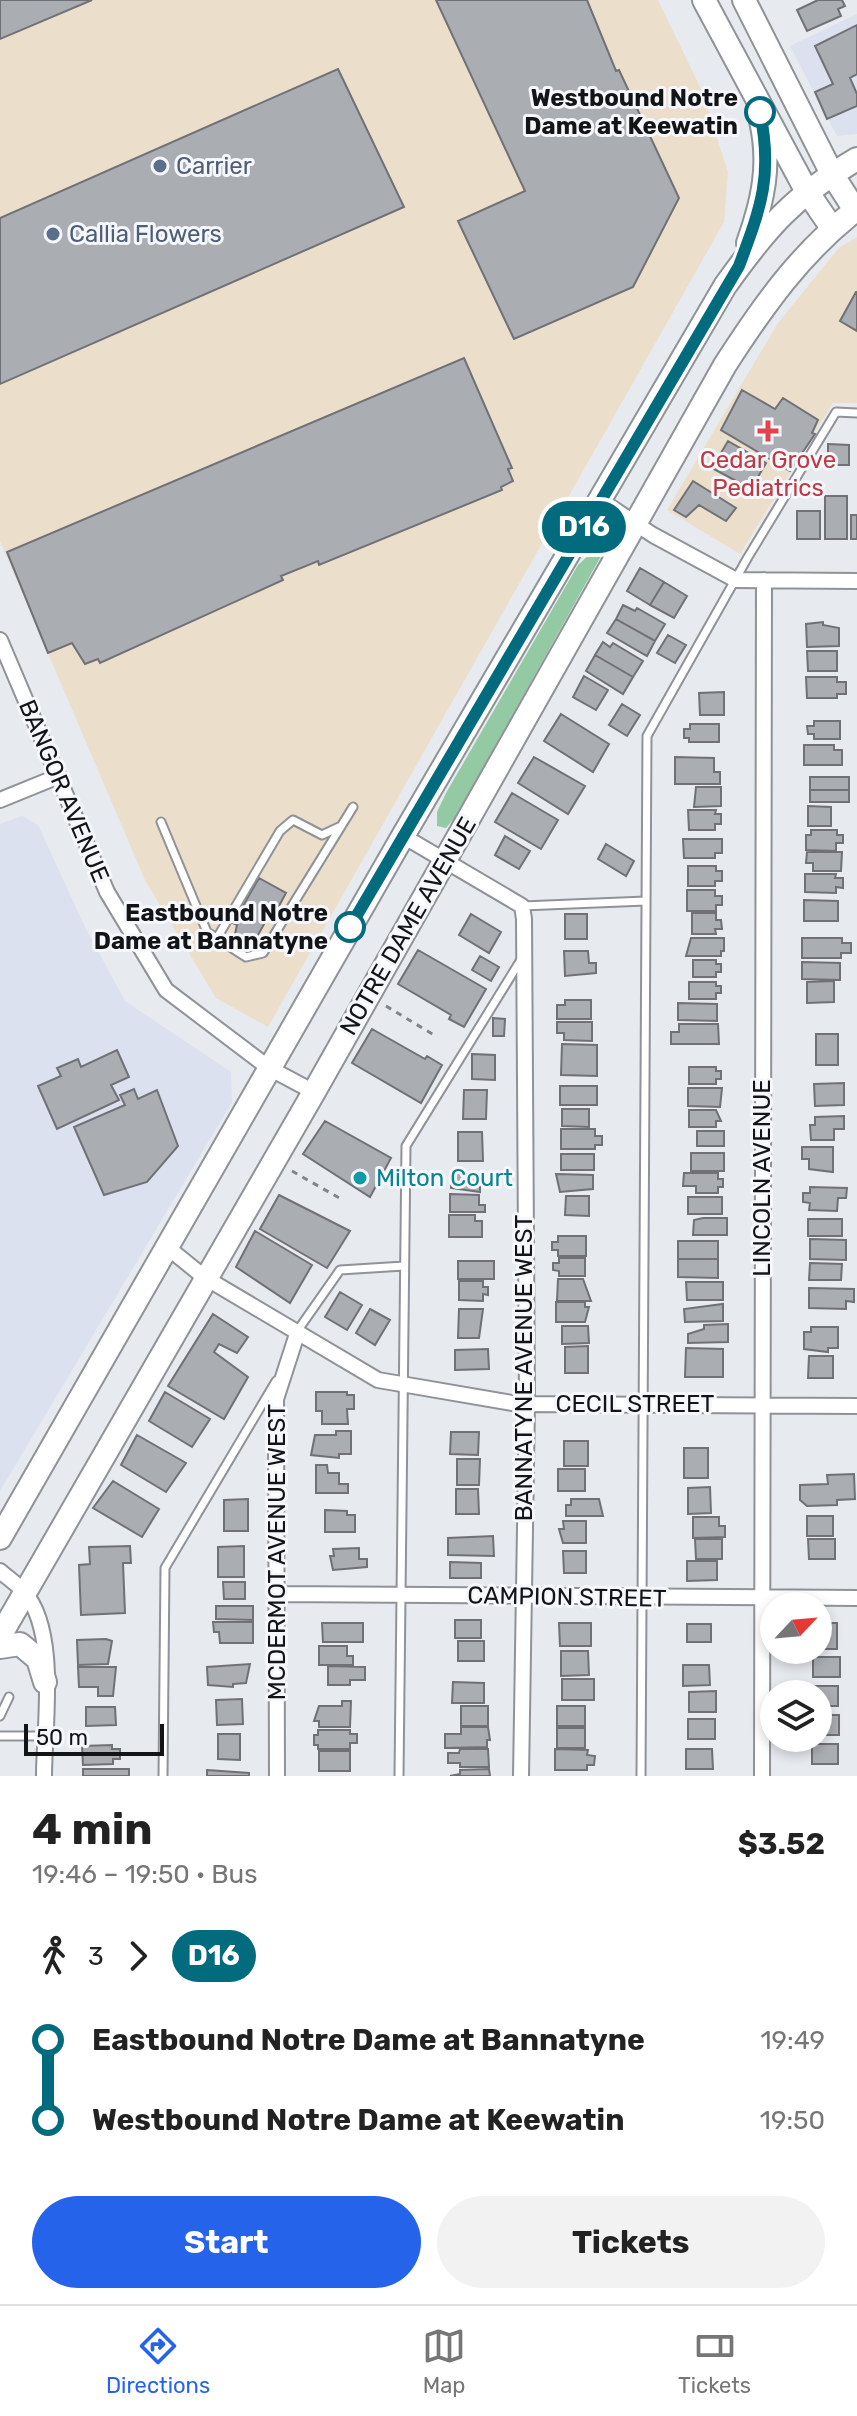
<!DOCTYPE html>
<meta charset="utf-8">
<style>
body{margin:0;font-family:Rubik,sans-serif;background:#f2f2f2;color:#222;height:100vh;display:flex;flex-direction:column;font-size:30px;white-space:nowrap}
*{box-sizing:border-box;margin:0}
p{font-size:26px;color:#767676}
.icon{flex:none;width:44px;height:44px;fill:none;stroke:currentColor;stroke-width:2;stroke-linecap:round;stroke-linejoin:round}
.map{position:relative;height:1776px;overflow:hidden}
.side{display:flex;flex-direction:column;background:#fff;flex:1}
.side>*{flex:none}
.badge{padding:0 16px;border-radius:26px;font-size:28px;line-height:52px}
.needle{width:52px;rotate:64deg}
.tools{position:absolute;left:760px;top:1592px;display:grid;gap:16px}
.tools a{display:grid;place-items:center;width:72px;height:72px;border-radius:50%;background:#fff;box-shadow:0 4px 12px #0003;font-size:40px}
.scale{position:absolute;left:24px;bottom:20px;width:140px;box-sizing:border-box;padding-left:8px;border:4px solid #131416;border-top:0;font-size:22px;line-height:28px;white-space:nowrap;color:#131416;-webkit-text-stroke:6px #f5f7fd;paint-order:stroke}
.map>.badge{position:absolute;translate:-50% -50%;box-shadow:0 0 0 4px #fff}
.legs{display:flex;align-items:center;gap:12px;height:88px;padding:0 32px;font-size:26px}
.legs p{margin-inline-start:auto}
.overview{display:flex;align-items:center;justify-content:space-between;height:136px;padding:0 32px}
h1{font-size:44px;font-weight:700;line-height:60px}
.primary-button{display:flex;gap:16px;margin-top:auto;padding:16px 32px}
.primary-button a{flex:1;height:92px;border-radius:48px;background:#2563eb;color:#fff;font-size:32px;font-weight:700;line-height:92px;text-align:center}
.primary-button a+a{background:#f2f2f2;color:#222}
ul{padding:0 32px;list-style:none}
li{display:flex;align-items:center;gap:28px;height:80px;font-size:30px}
li i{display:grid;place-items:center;width:12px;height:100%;margin:0 10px;background:currentColor}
li i::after{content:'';width:20px;height:20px;margin:-10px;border:6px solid;border-radius:50%;background:#fff}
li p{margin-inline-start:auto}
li:first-child i{background:linear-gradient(#0000 50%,currentColor 0)}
li:last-child i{background:linear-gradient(currentColor 50%,#0000 0)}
.menu{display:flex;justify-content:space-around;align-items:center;height:112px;border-top:2px solid #e0e0e0;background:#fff;font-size:22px;color:#767676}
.menu a{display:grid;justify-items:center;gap:4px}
.menu .current{color:#2563eb}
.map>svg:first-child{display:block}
</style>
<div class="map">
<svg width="857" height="1776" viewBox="0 0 857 1776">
<rect width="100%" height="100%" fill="#e7eaef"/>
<path fill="#ebdeca" d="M0,0H658L701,89L728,172L724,222L268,1027L216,998L145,880L0,541Z
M857,237V403H833L740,554L667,510L778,323L839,248Z"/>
<path fill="#dbe1ee" d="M857,14V134L837,136L790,46Z
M22,816L38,825L85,927L125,1001L231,1072L232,1102L0,1491V824Z"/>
<path fill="#93caa4" d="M599,546L603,548L600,558L457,815L446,828L437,826V812L446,793L578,565Z"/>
<path fill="#aaadb2" stroke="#6f7176" stroke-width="2" d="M0,0H92L0,39Z
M436,0H587L616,71L619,70L679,198L633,287L514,339L458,221L525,191Z
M818,0H842L845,6L838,9L841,16L807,31L797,10Z
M857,25V74L850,78L857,94V106L827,119L815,92L833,84L815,46Z
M338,69L404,207L0,384V218Z
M856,292H857V331L840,321Z
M464,358L512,468L508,469L513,481L501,487L502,490L319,565L318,561L281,576L283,580L100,663L98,659L85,664L72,643L48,653L7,552Z
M742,390L775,409L783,398L818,420L812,433L815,434L790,471L721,430Z
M728,441L766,463L751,489L712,468Z
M828,444L849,445V465H828Z
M693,481L736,508L726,521L699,505L686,517L674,510Z
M825,496H847V539H825Z
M797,511H820V539H797Z
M851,515H857V539H851Z
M640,568L664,582L650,605L627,591Z
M664,582L687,596L674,618L650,605Z
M623,605L635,611L637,608L665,624L655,641L616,619Z
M616,619L655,641L647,656L607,633Z
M823,622V625L839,628V646L807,647L806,624Z
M668,635L686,645L675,663L657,653Z
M603,642L610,647L613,643L643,661L633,677L595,655Z
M807,651H837V671H808Z
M595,655L633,677L623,694L586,671Z
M584,676L608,690L596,710L573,697Z
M806,677H837V682H846V694H837V698H807Z
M724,692V715H700L699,693Z
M622,704L640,715L627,736L609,725Z
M561,714L609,744L593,772L544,741Z
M814,721H840V739H814V734H808L807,726H814Z
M690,724H719V742H689V738H684V729H690Z
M804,745H834V750H842V765H804Z
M534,757L585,786L568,814L518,783Z
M675,757L714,758V772H720V784H675Z
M810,777H849V790H810Z
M696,787H721V806L694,807Z
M810,790H849V802H810Z
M512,793L558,820L541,849L495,822Z
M808,806L831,807V826H808Z
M688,810H716L715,814H721V824H715V830H689Z
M811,830H837V835H843V843H836V851L806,850V835H811Z
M505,836L530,851L519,869L495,855Z
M683,839H722V853H715V858H684Z
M606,844L634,861L626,876L598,859Z
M807,852H842L841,871H813V863H806Z
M688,866H716V871H722V881H715V886H688Z
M805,874H836L835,878H843V888L836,887V893L805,892Z
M259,878L286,893L272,919L268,917L254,942L249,944L235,934L237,925L233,923Z
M687,890H715V896H722V905H716V911H687Z
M804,900L838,901V921H804Z
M692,913H716V920H721L722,929H715L716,934H692Z
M471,914L501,932L489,953L459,935Z
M565,914H587V939H565Z
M691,938H724V951H721V956H686Z
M802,938H842V943H851V953H841V958H802Z
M418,950L486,989L464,1027L449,1019L451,1015L398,984Z
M564,951H588L589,963H596V973L565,976Z
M480,956L499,967L491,981L472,970Z
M693,960H716V964H721V972H716V977H693Z
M802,962L840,963V980L802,979Z
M834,981V1002L807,1003V982Z
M689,982H716V986H721V993H716V999H689Z
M565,1000H591V1019H557V1005H565Z
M678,1003L717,1004V1021L678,1020Z
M493,1018L505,1019L504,1036H493Z
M557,1022H592V1041L564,1040V1033H557Z
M679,1024H718L719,1044H671V1032H679Z
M372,1029L425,1059L427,1056L442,1065L421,1103L352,1063Z
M816,1034H838V1065H816Z
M562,1044L597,1045V1076L561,1075Z
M117,1050L129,1077L111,1085L119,1100L57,1129L38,1086L61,1076L57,1068L78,1059L81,1067Z
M472,1054L495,1055V1080L472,1079Z
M689,1067H716V1071H721V1079H716V1084H689Z
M844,1083V1105L815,1106L814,1084Z
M560,1086H597V1105H560Z
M688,1088H722L720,1107L688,1106Z
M134,1089L138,1099L157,1090L178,1146L147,1182L104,1195L74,1127L125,1105L120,1095Z
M464,1090H487L486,1119H463Z
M562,1109H589V1127L562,1126Z
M689,1110H716L721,1121H716V1127H689Z
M844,1116V1129H834V1140H811L810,1125H815V1117Z
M325,1121L391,1158L370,1197L303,1154Z
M561,1129H595V1136H602V1145H595V1149H561Z
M697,1131H724V1146H697Z
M458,1132H482L483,1161H458Z
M802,1147H833V1172L809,1169V1159H802Z
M691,1153H724V1171H691Z
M561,1154H594V1170H561Z
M451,1172L480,1175V1192L451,1188Z
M684,1173H718V1179H723V1187H718V1193H696V1186H683Z
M556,1174L593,1175V1189L560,1192Z
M810,1187L847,1188L846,1198H838L837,1211L809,1210L810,1203L803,1202V1193H810Z
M450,1194L479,1195V1205H485V1212H450Z
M279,1195L350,1231L327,1268L260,1229Z
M566,1196H589V1216L565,1215Z
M688,1197H722V1214H688Z
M449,1215H475V1221H482V1237H449Z
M703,1218H727V1235H693L694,1220Z
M808,1219H842V1236H808Z
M255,1231L312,1265L290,1303L236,1267Z
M558,1236H586V1256H558V1250H552V1242H558Z
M810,1239L846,1240V1260L810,1259Z
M678,1241H718V1259H678Z
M559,1258H585V1276H559V1271L553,1270V1263H559Z
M678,1259H718V1278L678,1277Z
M458,1261H494V1279H458Z
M810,1263L842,1264L841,1280H809Z
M558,1279H583L591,1301H557Z
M459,1281H483V1287H488V1295L483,1294V1301L459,1300Z
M686,1282H723V1300H687Z
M809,1288L854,1289V1302L846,1301V1309L809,1308Z
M340,1292L362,1305L347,1330L325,1317Z
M556,1302H585V1307H589L585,1322H556Z
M723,1304V1321L685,1322L684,1309Z
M370,1309L390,1320L375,1345L356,1333Z
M459,1309H483L479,1338H458Z
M213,1314L248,1337L237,1353L219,1344L214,1352L248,1377L224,1419L168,1386Z
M728,1324V1342L688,1343V1334L704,1329V1325Z
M562,1326H588L589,1343L562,1344Z
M811,1327H838V1348H828V1352L804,1349V1332H811Z
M588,1346V1373H565V1347Z
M686,1348L723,1349V1377H685Z
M488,1349L489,1369L455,1370V1350Z
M809,1356H833V1378H808Z
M165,1392L210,1419L192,1447L149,1421Z
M316,1392H347V1395H354V1409H347L348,1424H322V1411H316Z
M336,1431H351V1454H339V1458L311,1455L315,1435H336Z
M451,1432H479L478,1455L450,1454Z
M137,1435L186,1463L166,1492L121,1465Z
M564,1441H588V1466H564Z
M684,1448H708V1478H684Z
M457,1459H480L479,1485H457Z
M316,1465H327L328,1473H339V1484H348V1493H316Z
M558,1469H585V1491H558Z
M854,1474L855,1499L837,1500V1505L807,1506L800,1500V1485L828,1484L827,1475Z
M113,1481L159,1509L142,1537L93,1508Z
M710,1487L711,1513L688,1514V1488Z
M456,1489H478L479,1514H456Z
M248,1499V1531H224V1500Z
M571,1499H599L603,1516H566V1505H571Z
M325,1510L347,1511V1515H355V1532H325Z
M807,1516H833V1536H807Z
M693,1517H719V1526H725V1537L693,1538Z
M563,1521H586V1543H563L559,1529H564Z
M493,1536L494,1556L448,1555V1538Z
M695,1539H722V1559H696Z
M808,1539H835V1559H809Z
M130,1546L131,1563H123L125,1613L81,1615L79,1565L90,1564L89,1547Z
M244,1546V1577H218V1547Z
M359,1548V1559H367V1567L333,1570L330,1556H334L333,1549Z
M563,1551H586V1573H564Z
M687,1561H717V1580L687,1581Z
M450,1562L481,1563V1578H450Z
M223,1582H245V1599H224Z
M216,1606H253V1620L216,1619Z
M455,1620H481V1638H455Z
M213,1622H253V1643H220L219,1632H214Z
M322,1623H363V1642H323Z
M559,1623H591V1646H560Z
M818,1623H837V1649H818Z
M687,1624H711V1642H687Z
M106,1639L112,1641L108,1664L78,1665L77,1640Z
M458,1641H484V1661H458Z
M319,1646H347V1656H353V1665H319Z
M561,1651H588L589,1675L561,1676Z
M813,1657H840V1677H813Z
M250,1664L246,1683L233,1684V1687L208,1685L207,1667Z
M683,1665H709L710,1685L683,1686Z
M328,1666L365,1667V1680H350V1685H328Z
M78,1667H116L113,1696H98V1687H79Z
M562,1679H594V1700H562Z
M453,1682L484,1683V1703H452Z
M812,1686H838V1706H818V1694H812Z
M716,1691V1712H689V1692Z
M242,1699L243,1724L217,1725L216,1700Z
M342,1701H351L350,1727H319V1721H314L319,1706H342Z
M461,1706H488V1726H461Z
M557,1706H585V1726H557Z
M86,1707H115L116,1725L86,1726Z
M818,1715H839V1735H818Z
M688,1719H715V1739H688Z
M461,1727H488L490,1740H487V1747L445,1748V1734H461Z
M557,1728H585V1748H557Z
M318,1730H350V1734H357V1743H350V1749H318V1745H314V1735H318Z
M218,1734H240V1760L218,1759Z
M812,1744H838V1764H812Z
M112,1745V1749H120V1759H113V1764L83,1765L82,1746Z
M460,1749H488L489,1767H460V1763H448V1753H459Z
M555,1749L588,1750L587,1755L595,1756L594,1765H587V1770H555Z
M686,1749H712L713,1769H686Z
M319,1751H350V1771H319Z
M83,1769H129V1776H83Z
M489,1769L490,1776H450L460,1774V1770Z
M207,1770L249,1773V1776H207Z"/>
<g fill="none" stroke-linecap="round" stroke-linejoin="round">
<defs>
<path id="lane" d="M161,822L207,932L246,957L263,953L353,807
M522,906L646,901
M217,938L280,831L293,820L322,835L339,827
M298,1330L340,1270L404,1266
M0,1716L9,1697
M0,1736H44
M163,1776L165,1568L276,1381
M399,1776L406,1146L522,958
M641,1776L647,736L748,557L836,412L857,413"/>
<path id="street" d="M600,500L653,535L736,580L857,581
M0,640L107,892L166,990L269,1068L314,1092
M0,800L59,776
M403,836L522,906L524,919L527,1404L521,1776
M167,1247L204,1277L378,1380L518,1404L857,1406
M0,1571C8,1578 17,1584 24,1592C59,1631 44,1726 44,1776
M276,1594L857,1598
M277,1776L276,1399L298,1331
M762,1776L764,580"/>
<path id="secondary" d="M704,0L806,190L832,228
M744,0L832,174L855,210
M748,243C763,201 771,165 761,121
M0,1538L403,836L725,286C767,227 794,196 857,159
M0,1636L314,1092L725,365C763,306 801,252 857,209
M0,1647L20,1644L38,1659L45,1682"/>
</defs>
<use href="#lane" stroke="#8f9296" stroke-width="11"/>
<use href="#street" stroke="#8f9296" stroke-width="18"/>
<use href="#secondary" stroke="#8f9296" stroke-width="26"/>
<path stroke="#828488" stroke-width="3" stroke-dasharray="6 6" stroke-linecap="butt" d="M386,1006L434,1035
M292,1171L341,1199"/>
<use href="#lane" stroke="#fff" stroke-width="7"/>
<use href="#street" stroke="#fff" stroke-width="14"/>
<use href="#secondary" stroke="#fff" stroke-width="22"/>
</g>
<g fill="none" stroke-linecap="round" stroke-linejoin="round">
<defs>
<path id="line-1" d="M350,927L739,266C761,207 773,176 760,112"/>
</defs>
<use href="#line-1" stroke="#fff" stroke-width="18"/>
<use href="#line-1" stroke="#026c7e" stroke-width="12"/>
</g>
<g fill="#fff" stroke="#026c7e" stroke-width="4">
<circle cx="760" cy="112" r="14"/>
<circle cx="350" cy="927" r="14"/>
</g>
<g fill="#5c6f8a" stroke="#f5f7fd" stroke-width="3">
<circle cx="160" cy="166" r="8"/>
<circle cx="53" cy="234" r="8"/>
</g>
<path fill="#e0444e" stroke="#f5f7fd" stroke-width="3" d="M764 419h8v8h8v8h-8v8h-8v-8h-8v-8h8z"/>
<circle fill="#0f9aa8" stroke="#f5f7fd" stroke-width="3" cx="360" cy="1178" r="8"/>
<g text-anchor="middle" stroke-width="6" stroke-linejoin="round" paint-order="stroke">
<g font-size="24" font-weight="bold" fill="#131416" stroke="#f5f7fd" text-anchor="end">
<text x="738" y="106">Westbound Notre<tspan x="738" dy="28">Dame at Keewatin</tspan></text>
<text x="328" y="921">Eastbound Notre<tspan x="328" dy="28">Dame at Bannatyne</tspan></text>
</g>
<g font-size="24" fill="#4e5e75" stroke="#f5f7fd" text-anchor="start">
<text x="176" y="174">Carrier</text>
<text x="69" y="242">Callia Flowers</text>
</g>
<g font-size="24" fill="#be3a42" stroke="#f5f7fd">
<text x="768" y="468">Cedar Grove<tspan x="768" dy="28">Pediatrics</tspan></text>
</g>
<g font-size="24" fill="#131416" stroke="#f5f7fd">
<text transform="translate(64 791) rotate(67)" y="8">BANGOR AVENUE</text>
<text transform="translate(408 926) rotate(-60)" y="8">NOTRE DAME AVENUE</text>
<text transform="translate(762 1178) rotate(-90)" y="8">LINCOLN AVENUE</text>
<text transform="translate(524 1368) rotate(-90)" y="8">BANNATYNE AVENUE WEST</text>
<text x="635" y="1412">CECIL STREET</text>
<text transform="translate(277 1552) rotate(-90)" y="8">MCDERMOT AVENUE WEST</text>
<text transform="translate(567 1597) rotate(1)" y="8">CAMPION STREET</text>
</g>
<g font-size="24" fill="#0d838f" stroke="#f5f7fd" text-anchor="start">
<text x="376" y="1186">Milton Court</text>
</g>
</g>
</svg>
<div class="tools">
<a><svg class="needle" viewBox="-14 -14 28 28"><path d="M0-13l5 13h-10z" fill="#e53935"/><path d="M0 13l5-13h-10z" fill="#767676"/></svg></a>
<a><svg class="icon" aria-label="layers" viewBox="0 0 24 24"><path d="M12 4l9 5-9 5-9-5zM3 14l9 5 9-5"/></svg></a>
</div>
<div class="scale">50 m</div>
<b class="badge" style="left:584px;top:527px;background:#026c7e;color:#fff">D16</b>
</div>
<section class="side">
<div class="overview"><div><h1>4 min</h1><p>19:46 – 19:50 · Bus</p></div><b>$3.52</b></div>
<div class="legs"><svg class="icon" aria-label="walk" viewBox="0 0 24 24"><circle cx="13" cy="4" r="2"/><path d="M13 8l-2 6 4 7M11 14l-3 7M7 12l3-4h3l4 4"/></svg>3<svg class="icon" aria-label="forward" viewBox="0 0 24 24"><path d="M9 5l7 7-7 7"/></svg><b class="badge" style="background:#026c7e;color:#fff">D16</b></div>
<ul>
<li><i style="color:#026c7e"></i><b>Eastbound Notre Dame at Bannatyne</b><p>19:49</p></li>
<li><i style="color:#026c7e"></i><b>Westbound Notre Dame at Keewatin</b><p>19:50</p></li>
</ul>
<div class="primary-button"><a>Start</a><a>Tickets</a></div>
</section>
<nav class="menu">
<a class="current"><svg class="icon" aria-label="directions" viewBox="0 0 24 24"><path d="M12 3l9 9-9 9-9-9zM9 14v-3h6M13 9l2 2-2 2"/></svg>Directions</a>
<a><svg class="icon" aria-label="map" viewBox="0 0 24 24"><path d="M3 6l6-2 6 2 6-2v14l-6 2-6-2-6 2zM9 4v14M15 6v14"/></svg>Map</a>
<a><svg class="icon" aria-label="tickets" viewBox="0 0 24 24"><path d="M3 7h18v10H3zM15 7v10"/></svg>Tickets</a>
</nav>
